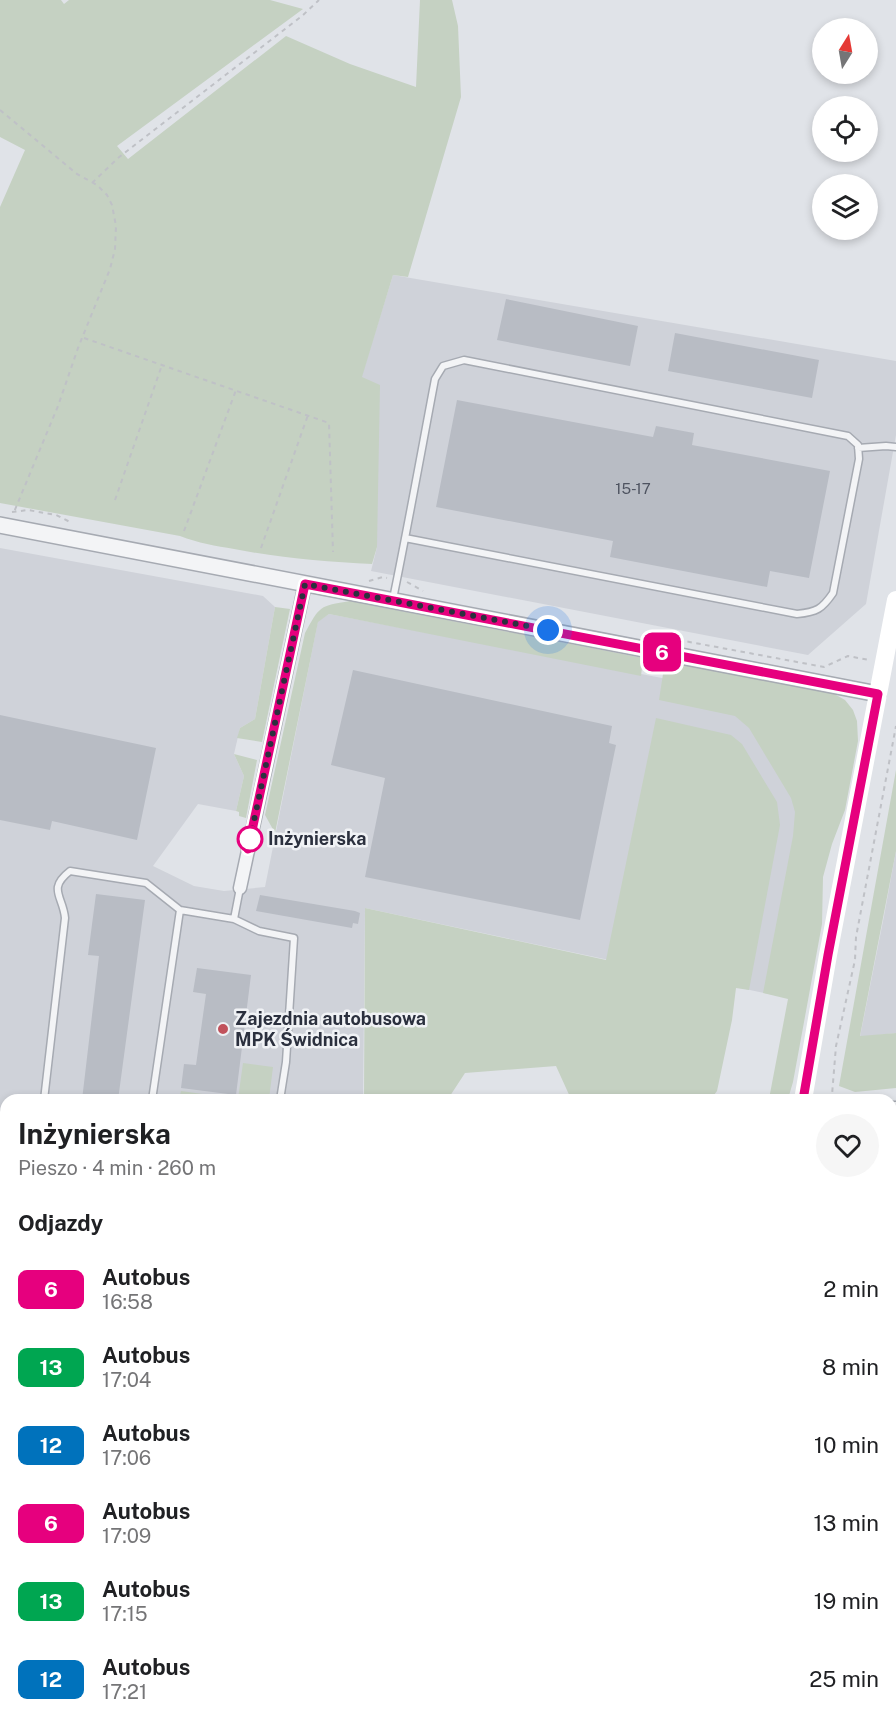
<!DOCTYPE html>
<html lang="pl">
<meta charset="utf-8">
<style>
body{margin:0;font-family:"Public Sans",sans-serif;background:#f6f6f6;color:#202124;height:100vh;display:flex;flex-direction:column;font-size:22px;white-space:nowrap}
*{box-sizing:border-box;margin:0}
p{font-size:20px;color:#757577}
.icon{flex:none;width:33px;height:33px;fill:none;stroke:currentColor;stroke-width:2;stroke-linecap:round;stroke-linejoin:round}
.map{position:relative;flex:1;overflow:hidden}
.sheet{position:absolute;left:0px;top:1094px;width:897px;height:638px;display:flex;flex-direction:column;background:#fff;border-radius:18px 18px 0 0;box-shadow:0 3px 9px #0003}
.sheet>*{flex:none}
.badge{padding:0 12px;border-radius:9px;font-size:21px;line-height:39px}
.needle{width:39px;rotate:11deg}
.fabs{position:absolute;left:812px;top:18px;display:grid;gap:12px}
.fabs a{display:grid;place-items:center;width:66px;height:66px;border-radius:50%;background:#fff;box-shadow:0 3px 9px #0003;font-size:30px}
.you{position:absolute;width:30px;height:30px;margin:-15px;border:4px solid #fff;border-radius:50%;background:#1a73e8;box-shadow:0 0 0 9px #1a73e833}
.map>.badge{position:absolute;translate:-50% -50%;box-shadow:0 0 0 3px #fff}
h2{padding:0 18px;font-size:22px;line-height:54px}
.round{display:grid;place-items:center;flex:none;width:63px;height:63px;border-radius:32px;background:#f6f6f6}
.headline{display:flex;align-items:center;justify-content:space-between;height:102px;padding:0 18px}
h1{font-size:28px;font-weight:700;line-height:45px}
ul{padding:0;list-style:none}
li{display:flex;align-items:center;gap:18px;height:78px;padding:0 18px}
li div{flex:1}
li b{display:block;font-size:22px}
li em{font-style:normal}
li .badge{min-width:66px;font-weight:700;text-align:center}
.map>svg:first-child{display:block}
</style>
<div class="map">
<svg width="896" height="1730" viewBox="0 0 896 1730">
<rect width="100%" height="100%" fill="#e0e3e8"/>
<path fill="#cfd2d9" d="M393,275L896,361V435L866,604L808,655L371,571L377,547L361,378Z
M0,548L263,596L275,607L255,719L240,728L234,754L244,776L236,811L198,804L153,866L194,886L224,891L265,887L318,621L329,614L662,678L833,759L788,998L365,908L363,1099L6,1100V1363L0,1361Z
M896,851V1033L860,1037L884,916Z
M896,1132V1730H709V1725H891V1133Z
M0,1385L6,1386V1725H97L92,1730H0Z
M173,1725H592L591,1730H197Z"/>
<path fill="#c5d1c2" d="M0,0H61L64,4L69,0H270L303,9L117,146L128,159L286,36L350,64L416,87L420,0H452L458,26L461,97L408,277L393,275L362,377L380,385L377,547L372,564C326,562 280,558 234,549C216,546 198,543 180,536L0,503V207L25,150L0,137Z
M350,601L643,658L641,676L329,614L318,622L275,833L265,815L305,633C320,606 319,606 350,601Z
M275,607L290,609L262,742L237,738L240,728L255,719Z
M665,661L829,691L845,700L853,710L857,721L858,741L845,810L832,844L823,877L822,924L793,1082L788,1099H769L788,999L763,993L793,836L795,812L791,798L749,728L735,716L659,700Z
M656,718L731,735L742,744L777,802L780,825L749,990L736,988L732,1020L717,1091L711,1099H571L556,1066L465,1073L448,1099H364L365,908L606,960Z
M234,754L257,760L246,818L239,816V812L236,811L244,776Z
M896,770V851L860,1036L896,1033V1088L855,1092L839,1086Z
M243,1063L273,1067L269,1099H179L181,1091L238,1099Z"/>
<path fill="#b8bcc4" d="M506,299L638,326L630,366L497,340Z
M675,333L819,360L812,398L668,371Z
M457,400L653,437L656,426L694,433L692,445L830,471L809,578L770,571L767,587L610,557L613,541L436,507Z
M353,670L612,726L609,743L616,745L580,920L365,877L385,778L331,765Z
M0,715L156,748L137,840L52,821L50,830L0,820Z
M96,894L145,900L118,1100H82L99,956L88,955Z
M260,895L355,911L360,913L358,924L353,923L352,928L256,911Z
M197,968L251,975L236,1095L181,1088L184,1064L196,1065L206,994L193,992Z"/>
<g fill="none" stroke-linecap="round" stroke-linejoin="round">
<defs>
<path id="service" d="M858,448L886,446L896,447
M393,599C408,526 421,453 435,379L443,366L464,360L848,436L858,445L859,459L833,593C822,609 817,612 797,614L405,538
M234,919L259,931L294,938L286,1062L280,1100
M44,1100L65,918C63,896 47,889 70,871L146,883L180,910
M152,1100L180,910L234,919L240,888
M0,1296L6,1298"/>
<path id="minor" d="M240,888L305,584
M891,1108H896
M0,1374L6,1375
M122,1730H140
M600,1730L602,1725"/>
<path id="tertiary" d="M0,525L878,694"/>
</defs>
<use href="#service" stroke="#a6aab2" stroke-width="9"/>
<use href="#minor" stroke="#a6aab2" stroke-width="15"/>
<use href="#tertiary" stroke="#a6aab2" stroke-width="18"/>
<path stroke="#bfc1c6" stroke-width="2" stroke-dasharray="4.5 4.5" stroke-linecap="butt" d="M0,110L77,174L97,185L107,195L112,205L116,226L115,249L110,269L78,348L58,406L14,512
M92,183L118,158L302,16L319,0
M84,338L329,423L333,552
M115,500L162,365
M12,512L28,510L56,515L72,523
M184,531L236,390
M261,548L308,415
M369,581L383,577L387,578
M407,582L423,591
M652,635L824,667L848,656L869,660
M827,1100L828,1093
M846,1100L832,1095L836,1046L855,960L856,937L896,726
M874,1100L881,1099"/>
<use href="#service" stroke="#f3f4f6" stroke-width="6"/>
<use href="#minor" stroke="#f3f4f6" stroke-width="12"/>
<use href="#tertiary" stroke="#f3f4f6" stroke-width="15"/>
<path stroke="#fff" stroke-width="18" d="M803,1100L828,955L896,600
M662,1730L663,1725"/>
</g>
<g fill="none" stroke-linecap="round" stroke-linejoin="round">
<defs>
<path id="line" d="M248,849L305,584L878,694L828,955L803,1100"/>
</defs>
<use href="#line" stroke="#fff" stroke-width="14"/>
<use href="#line" stroke="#e6007e" stroke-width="9"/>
<path stroke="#2b303e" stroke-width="6" stroke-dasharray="0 10.8" d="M250,839L305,584L548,630"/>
</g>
<circle fill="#fff" stroke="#e6007e" stroke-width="3" cx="250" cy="839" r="12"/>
<circle fill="#c1525c" stroke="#f0f2f5" stroke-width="2" cx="223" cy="1029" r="6"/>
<g text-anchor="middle" stroke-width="5" stroke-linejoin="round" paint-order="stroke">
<g font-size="15" fill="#4e5360">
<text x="633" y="494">15-17</text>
</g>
<g font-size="18" font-weight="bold" fill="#2b303e" stroke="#f0f2f5" text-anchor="start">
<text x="268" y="845">Inżynierska</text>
</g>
<g font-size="18" font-weight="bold" fill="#2b303e" stroke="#f0f2f5" text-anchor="start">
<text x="235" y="1025">Zajezdnia autobusowa<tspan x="235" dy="21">MPK Świdnica</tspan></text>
</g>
</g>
</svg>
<div class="fabs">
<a><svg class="needle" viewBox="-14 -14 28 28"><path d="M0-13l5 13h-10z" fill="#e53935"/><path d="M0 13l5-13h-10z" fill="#757577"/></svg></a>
<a><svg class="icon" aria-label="locate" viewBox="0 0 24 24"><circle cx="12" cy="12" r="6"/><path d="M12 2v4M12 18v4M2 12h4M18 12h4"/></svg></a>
<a><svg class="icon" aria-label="layers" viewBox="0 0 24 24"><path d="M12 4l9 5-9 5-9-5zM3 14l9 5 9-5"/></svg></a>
</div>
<div class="you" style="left:548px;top:630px"></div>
<b class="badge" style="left:662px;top:652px;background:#e6007e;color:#fff">6</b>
<section class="sheet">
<div class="headline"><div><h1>Inżynierska</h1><p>Pieszo · 4 min · 260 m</p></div><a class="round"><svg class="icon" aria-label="heart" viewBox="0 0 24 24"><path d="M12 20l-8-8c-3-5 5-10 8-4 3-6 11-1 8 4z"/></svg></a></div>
<h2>Odjazdy</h2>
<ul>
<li><span class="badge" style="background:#e6007e;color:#fff">6</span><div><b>Autobus</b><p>16:58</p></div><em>2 min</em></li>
<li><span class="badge" style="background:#00a651;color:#fff">13</span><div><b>Autobus</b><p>17:04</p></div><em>8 min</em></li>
<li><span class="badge" style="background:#0072bc;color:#fff">12</span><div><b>Autobus</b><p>17:06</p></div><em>10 min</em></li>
<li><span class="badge" style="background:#e6007e;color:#fff">6</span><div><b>Autobus</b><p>17:09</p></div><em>13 min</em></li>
<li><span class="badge" style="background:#00a651;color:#fff">13</span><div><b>Autobus</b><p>17:15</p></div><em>19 min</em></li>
<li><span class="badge" style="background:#0072bc;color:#fff">12</span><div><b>Autobus</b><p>17:21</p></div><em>25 min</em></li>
</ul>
</section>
</div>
